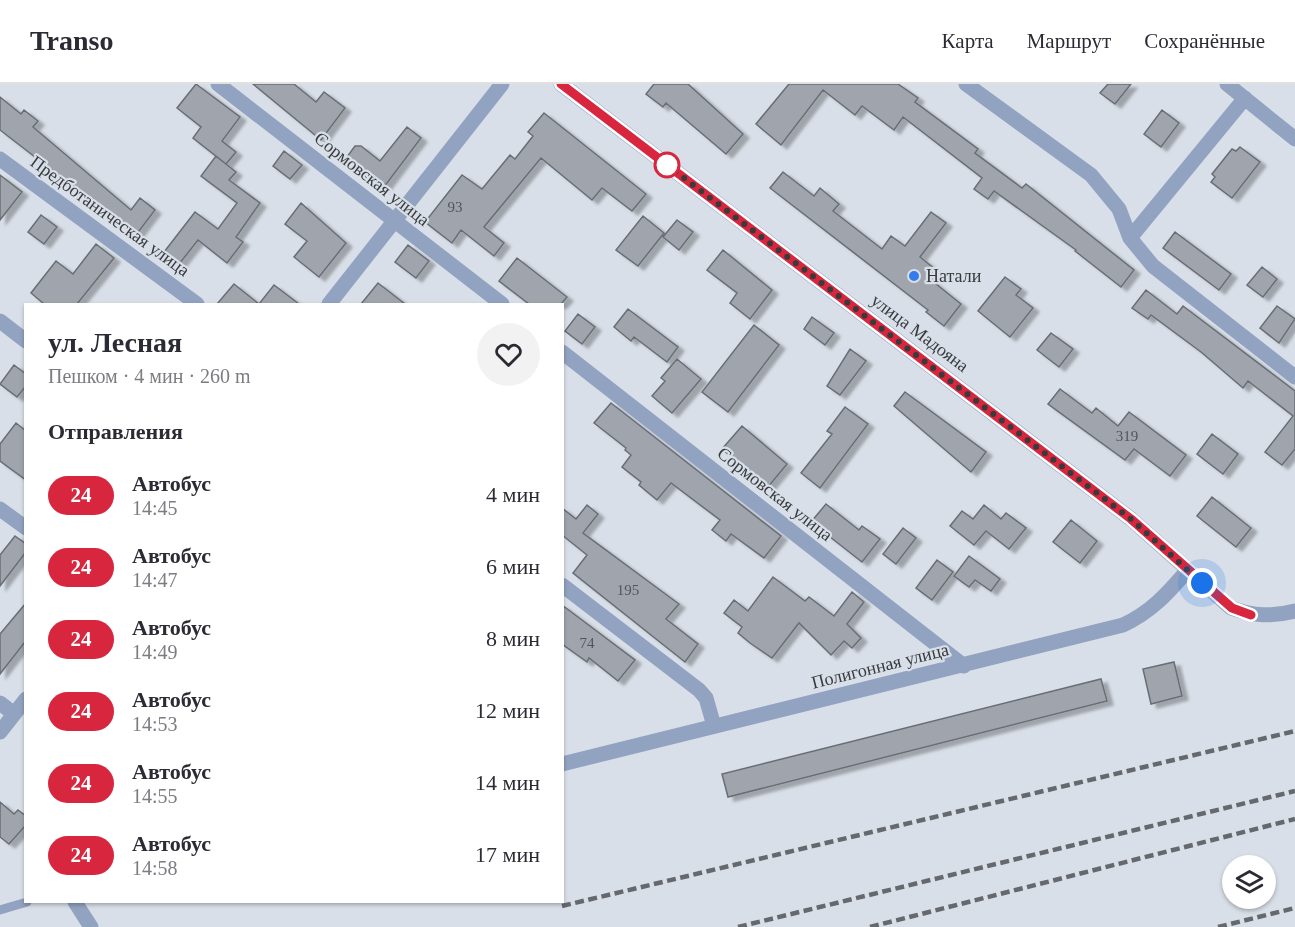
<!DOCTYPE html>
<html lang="ru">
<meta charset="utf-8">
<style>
body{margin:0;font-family:Georgia,serif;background:#f2f2f3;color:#2b2b33;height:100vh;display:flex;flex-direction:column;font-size:22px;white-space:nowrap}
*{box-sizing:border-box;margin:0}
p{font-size:20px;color:#7c7c81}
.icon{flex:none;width:33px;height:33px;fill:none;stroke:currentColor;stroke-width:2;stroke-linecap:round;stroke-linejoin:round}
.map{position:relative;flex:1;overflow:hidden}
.panel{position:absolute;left:24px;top:219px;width:540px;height:600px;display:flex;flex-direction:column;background:#fff;border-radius:0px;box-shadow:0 2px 4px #0004}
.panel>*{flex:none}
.badge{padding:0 12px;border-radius:20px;font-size:21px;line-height:39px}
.controls{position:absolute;left:1222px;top:771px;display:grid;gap:12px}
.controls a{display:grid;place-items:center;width:54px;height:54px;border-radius:50%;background:#fff;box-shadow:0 2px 4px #0004;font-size:30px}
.you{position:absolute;width:30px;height:30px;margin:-15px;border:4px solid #fff;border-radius:50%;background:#1a73e8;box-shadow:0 0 0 9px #1a73e833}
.map>.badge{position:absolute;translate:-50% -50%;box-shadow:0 0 0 3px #fff}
h2{padding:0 24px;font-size:22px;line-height:54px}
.round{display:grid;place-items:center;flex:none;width:63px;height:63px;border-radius:32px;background:#f2f2f3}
.headline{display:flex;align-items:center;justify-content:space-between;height:102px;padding:0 24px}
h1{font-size:28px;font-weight:600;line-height:45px}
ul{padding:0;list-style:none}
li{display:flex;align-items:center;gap:18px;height:72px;padding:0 24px}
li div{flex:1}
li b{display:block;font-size:22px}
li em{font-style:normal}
li .badge{min-width:66px;font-weight:700;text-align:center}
header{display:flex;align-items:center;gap:36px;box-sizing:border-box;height:84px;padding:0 30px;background:#fff;border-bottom:2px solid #e1e1e2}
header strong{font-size:28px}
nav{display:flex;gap:33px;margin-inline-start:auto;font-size:21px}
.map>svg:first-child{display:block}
</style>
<header>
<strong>Transo</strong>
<nav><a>Карта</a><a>Маршрут</a><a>Сохранённые</a></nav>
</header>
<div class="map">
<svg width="1295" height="843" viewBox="0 0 1295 843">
<defs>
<filter id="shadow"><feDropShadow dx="6" dy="4" stdDeviation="1.5" flood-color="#0004"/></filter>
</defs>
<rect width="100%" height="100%" fill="#d9dfe8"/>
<path fill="#a0a5ad" stroke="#696e76" stroke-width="1.5" filter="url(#shadow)" d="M196,0L240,33L222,57L236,68L226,80L193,54L201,43L177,24Z
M253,0H294L316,18L324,8L345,24L321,56Z
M654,0H688L743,50L726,70L666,19L663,23L646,10Z
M789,0H898L918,14L915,18L978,65L975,69L1022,104L1026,100L1134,186L1121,203L1075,167L1076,166L994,107L988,115L974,105L982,94L903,33L894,46L862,22L855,31L823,6L781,61L756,40Z
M1108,0H1131L1115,20L1100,9Z
M0,13L21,30L24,26L38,37L33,43L131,126L140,114L155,126L136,151L0,46Z
M1162,26L1179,39L1161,63L1144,50Z
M544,29L646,110L632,127L602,104L592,116L541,74L484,143L504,159L494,172L461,146L452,159L425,138L462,91L482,105L510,71L515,75L533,52L528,48Z
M407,43L421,54L384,103H379L344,77L355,62H361L380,77Z
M1240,63L1260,78L1232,114L1211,98L1215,93L1212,90L1232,65L1236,67Z
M284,67L302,81L290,95L273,82Z
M216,72L236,88L229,96L260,119L236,153L243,158L227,179L198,156L176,184L161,172L195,128L218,145L237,119L201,92Z
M783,88L814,112L820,104L839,120L833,127L882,165L891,152L905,162L931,128L946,139L920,173L936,186L930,195L961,220L944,242L926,228L928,226L770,104Z
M0,91L22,108L0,136Z
M301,119L346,159L319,193L294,173L307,157L285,140Z
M41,131L57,143L44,160L28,148Z
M643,132L664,149L638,182L616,166Z
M677,136L693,148L679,166L663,153Z
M1175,148L1231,190L1219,206L1163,164Z
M96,160L114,174L77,220H44L31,209L56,177L73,190Z
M408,161L429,177L416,194L395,178Z
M723,166L772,206L750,235L730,219L737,209L707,186Z
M517,174L567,213L561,220H529L499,197Z
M1262,183L1277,195L1263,213L1247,201Z
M1005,193L1021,205L1016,211L1033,224L1010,253L978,227Z
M378,199L405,220H361Z
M234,200L259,220L274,201L299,220H217Z
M1146,206L1177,230L1183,222L1295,307V365L1282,381L1265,368L1293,332L1248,297L1243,304L1201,268L1151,231L1148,235L1132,224Z
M1277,222L1295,235L1279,259L1260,244Z
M628,225L678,263L667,278L634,253L631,257L614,243Z
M578,230L595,243L582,260L565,247Z
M812,233L834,249L825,261L804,245Z
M754,241L779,261L728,328L702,308Z
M1051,249L1073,265L1059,283L1037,266Z
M850,265L866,277L840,311L827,302Z
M677,275L701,295L672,329L652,312L665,297L661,294Z
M14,281L26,290V302L17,313L0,300Z
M1060,305L1092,329L1096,324L1118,342L1129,328L1186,371L1170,392L1134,365L1125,376L1048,320Z
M905,308L986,368L971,388L894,322Z
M611,319L781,452L764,474L731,450L726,457L712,446L720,436L671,399L657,416L639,401L641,398L622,383L631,371L625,366L626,364L594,339Z
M845,323L868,340L820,404L801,389L832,350L827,347Z
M16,339L26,347V396L0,377V360Z
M742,342L787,380L768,403L722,365Z
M1212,350L1238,370L1223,390L1197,370Z
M1212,413L1251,444L1236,463L1197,432Z
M826,420L859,446L862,442L880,455L862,478L811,438Z
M587,421L598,430L583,449L679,520L666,535L698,560L685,578L573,489L587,471L562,451V424L576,435Z
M984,421L1001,435L1006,429L1026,444L1009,465L986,447L974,461L950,442L962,427L973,435Z
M1071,436L1097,457L1080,479L1053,458Z
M903,444L916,454L896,480L883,470Z
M15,452L26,460V468L0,502V471Z
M969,472L1000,495L991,507L975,496L969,503L954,492Z
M937,476L953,488L932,516L916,504Z
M773,493L805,517L809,513L834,532L852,508L864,518L847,540L861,554L852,564L844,557L831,571L799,539L772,574L750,559L738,549L742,543L724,529L734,516L748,527Z
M26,519L25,558L0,590V550Z
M562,521L635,576L618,597L589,574L587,578L562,560Z
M1174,578L1182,612L1151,620L1143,585Z
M1101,595L1107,617L728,713L722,690Z
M0,718L14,730L18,726L26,732V741L9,760L0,753Z"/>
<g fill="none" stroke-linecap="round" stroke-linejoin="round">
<path stroke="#91a3c0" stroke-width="9" d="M0,826L27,818"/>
<path stroke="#91a3c0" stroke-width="15" d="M218,0L502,220
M561,0L1131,435L1231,524C1254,532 1272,533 1295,527
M966,0L1091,91L1119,125L1130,154L1153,182L1295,293
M1227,0L1295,55
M0,75L197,220
M1130,154L1245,14
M329,220L502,0
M0,237L26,257
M562,268L964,582
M0,425L26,444
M562,501L699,606L706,614L714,642
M0,619L14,630
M0,648L26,615
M562,680L1123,541C1151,528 1167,510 1187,487
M75,818L91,843"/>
<path stroke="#65696e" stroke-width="4.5" stroke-dasharray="9 4.5" stroke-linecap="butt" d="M562,822L1295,647
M738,843L1295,707
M870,843L1295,735
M1218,843L1295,824"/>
</g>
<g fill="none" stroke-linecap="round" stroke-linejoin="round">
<defs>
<path id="line" d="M561,0L1131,435L1232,524L1251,531"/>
</defs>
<use href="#line" stroke="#fff" stroke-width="14"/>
<use href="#line" stroke="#d7263d" stroke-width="9"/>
<path stroke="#383b3e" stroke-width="6" stroke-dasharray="0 10.8" d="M667,81L1131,435L1202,499"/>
</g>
<circle fill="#fff" stroke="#d7263d" stroke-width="3" cx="667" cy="81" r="12"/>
<circle fill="#347ce9" stroke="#d9dfe8" stroke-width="2" cx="914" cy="192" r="6"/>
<g text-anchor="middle" stroke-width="4.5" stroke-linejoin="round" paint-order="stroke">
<g font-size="15" fill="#52565a">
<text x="455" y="128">93</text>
<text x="1127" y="357">319</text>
<text x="628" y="511">195</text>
<text x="587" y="564">74</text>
</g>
<g font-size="18" fill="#383b3e" stroke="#d9dfe8">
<text transform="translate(372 95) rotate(38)" y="6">Сормовская улица</text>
<text transform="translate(110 132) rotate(36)" y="6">Предботаническая улица</text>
<text transform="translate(920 249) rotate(37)" y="6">улица Мадояна</text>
<text transform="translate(775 410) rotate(38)" y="6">Сормовская улица</text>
<text transform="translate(880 582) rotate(-14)" y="6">Полигонная улица</text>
</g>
<g font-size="18" fill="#383b3e" stroke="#d9dfe8" text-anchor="start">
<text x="926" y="198">Натали</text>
</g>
</g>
</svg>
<div class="controls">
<a><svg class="icon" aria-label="layers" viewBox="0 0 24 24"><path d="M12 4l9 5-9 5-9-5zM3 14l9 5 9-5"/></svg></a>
</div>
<div class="you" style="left:1202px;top:499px"></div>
<section class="panel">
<div class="headline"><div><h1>ул. Лесная</h1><p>Пешком · 4 мин · 260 m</p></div><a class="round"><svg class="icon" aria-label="heart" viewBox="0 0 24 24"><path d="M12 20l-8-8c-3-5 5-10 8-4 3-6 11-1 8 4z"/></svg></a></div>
<h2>Отправления</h2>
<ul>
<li><span class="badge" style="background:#d7263d;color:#fff">24</span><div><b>Автобус</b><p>14:45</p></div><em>4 мин</em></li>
<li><span class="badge" style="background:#d7263d;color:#fff">24</span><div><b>Автобус</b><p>14:47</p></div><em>6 мин</em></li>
<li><span class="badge" style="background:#d7263d;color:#fff">24</span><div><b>Автобус</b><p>14:49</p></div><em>8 мин</em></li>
<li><span class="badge" style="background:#d7263d;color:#fff">24</span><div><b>Автобус</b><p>14:53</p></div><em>12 мин</em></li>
<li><span class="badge" style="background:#d7263d;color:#fff">24</span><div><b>Автобус</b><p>14:55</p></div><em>14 мин</em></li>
<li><span class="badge" style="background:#d7263d;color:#fff">24</span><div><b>Автобус</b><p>14:58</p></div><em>17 мин</em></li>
</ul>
</section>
</div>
